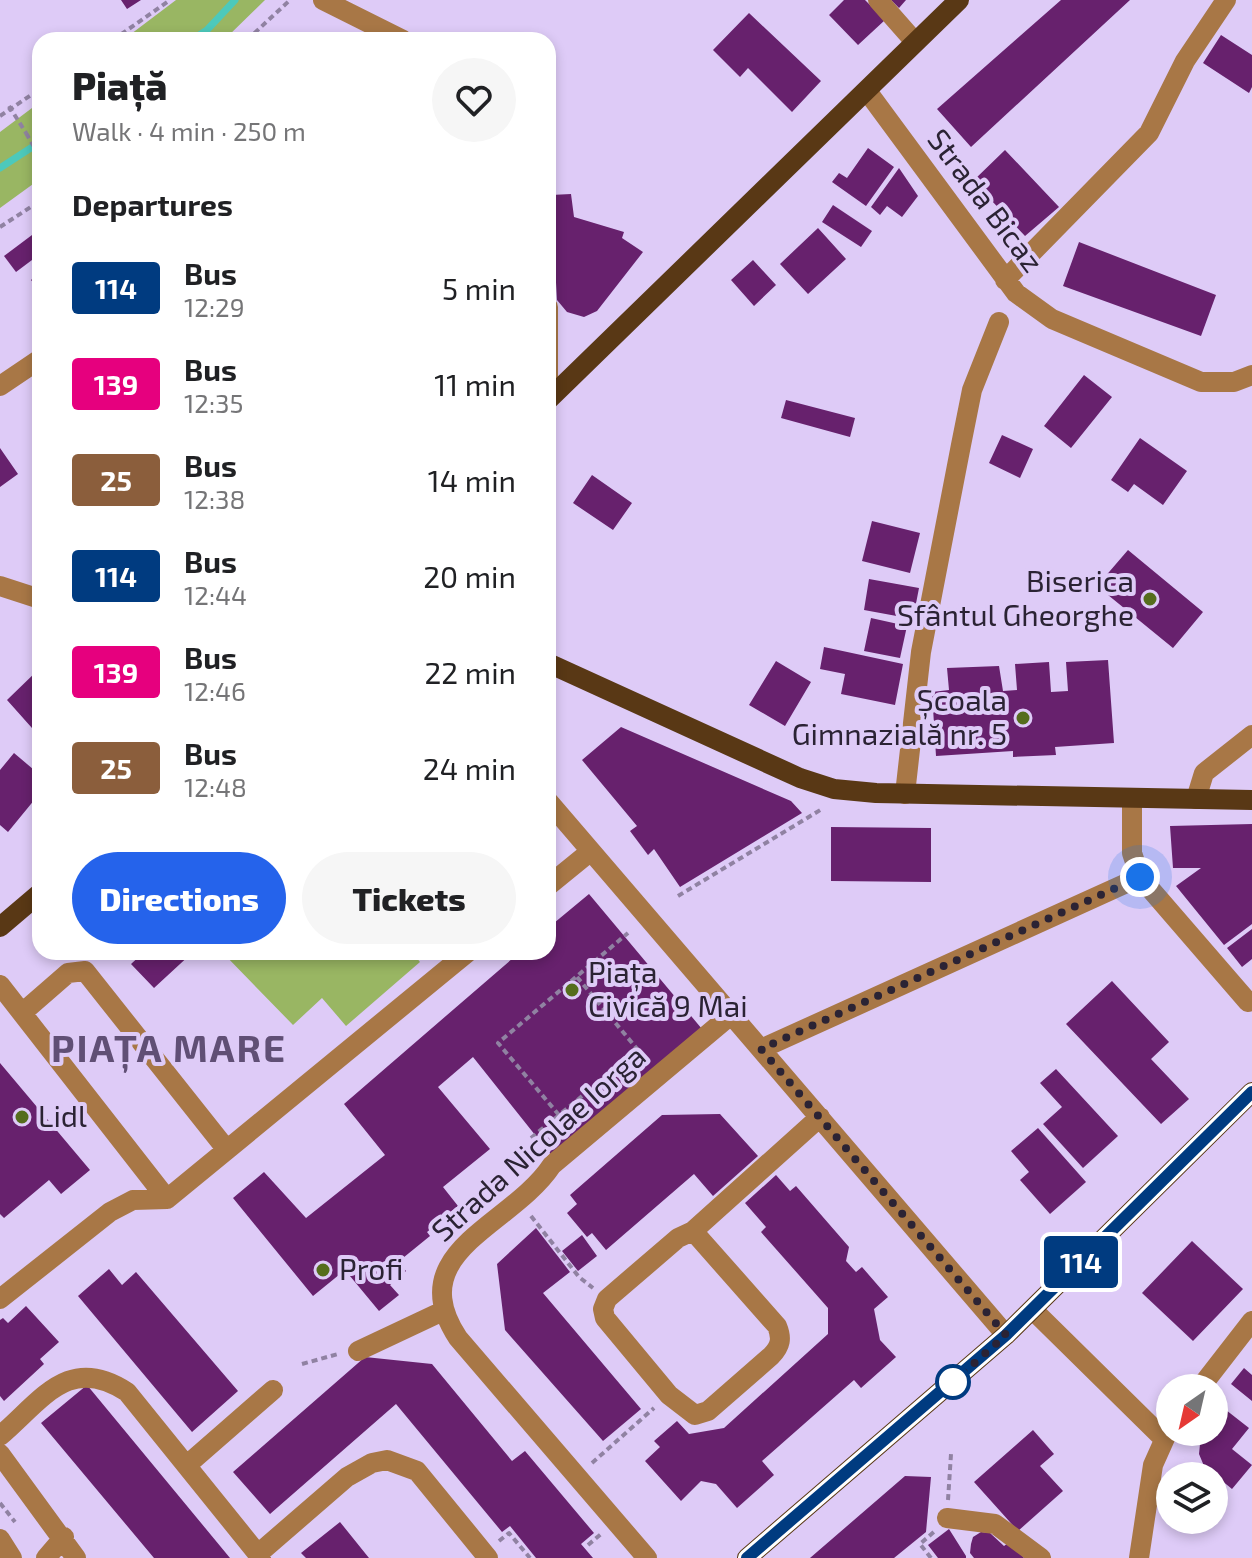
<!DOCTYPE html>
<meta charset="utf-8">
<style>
body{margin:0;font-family:"Exo 2",sans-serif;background:#f6f6f6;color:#202124;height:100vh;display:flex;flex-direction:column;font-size:30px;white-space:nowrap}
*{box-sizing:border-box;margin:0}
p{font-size:26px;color:#757577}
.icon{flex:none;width:44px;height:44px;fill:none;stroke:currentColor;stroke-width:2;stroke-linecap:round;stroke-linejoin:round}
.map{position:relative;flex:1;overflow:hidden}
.details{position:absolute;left:32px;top:32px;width:524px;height:928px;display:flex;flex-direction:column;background:#fff;border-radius:24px;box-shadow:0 4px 12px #0003}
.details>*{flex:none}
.badge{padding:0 16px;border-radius:6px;font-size:28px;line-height:52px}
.needle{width:52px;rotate:214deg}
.controls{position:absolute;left:1156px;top:1374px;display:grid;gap:16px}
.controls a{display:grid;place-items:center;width:72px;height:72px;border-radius:50%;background:#fff;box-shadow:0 4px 12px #0003;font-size:40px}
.you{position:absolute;width:40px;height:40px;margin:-20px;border:6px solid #fff;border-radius:50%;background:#1a73e8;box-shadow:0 0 0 12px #1a73e833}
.map>.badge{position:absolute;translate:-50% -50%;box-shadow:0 0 0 4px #fff}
h2{padding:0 40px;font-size:30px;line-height:72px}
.round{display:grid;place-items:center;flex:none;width:84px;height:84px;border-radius:42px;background:#f6f6f6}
.overview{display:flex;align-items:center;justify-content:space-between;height:136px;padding:0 40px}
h1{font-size:38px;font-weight:800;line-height:60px}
.cta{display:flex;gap:16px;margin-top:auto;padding:16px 40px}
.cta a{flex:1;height:92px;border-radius:48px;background:#2563eb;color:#fff;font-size:32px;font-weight:800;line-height:92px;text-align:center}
.cta a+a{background:#f6f6f6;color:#202124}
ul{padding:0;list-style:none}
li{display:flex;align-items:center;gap:24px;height:96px;padding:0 40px}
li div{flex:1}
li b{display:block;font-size:30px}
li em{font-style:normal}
li .badge{min-width:88px;font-weight:700;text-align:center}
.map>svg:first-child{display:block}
</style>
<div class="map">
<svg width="1252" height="1558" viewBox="0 0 1252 1558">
<rect width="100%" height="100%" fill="#decbf7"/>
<path fill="#99b663" d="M176,0H265L224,40H123Z
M40,102V179L0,208V132Z
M222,952H412L420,962L346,1026L322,998L293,1025Z"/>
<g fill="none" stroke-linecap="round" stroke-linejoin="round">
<path stroke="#4dc9bb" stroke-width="7" d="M192,40L207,30L235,0
M0,168L40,142"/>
</g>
<path fill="#67216d" d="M121,0H141L127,9Z
M844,0H865L885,20L858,45L829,15Z
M891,0H906L899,8Z
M1061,0H1130L971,147L937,109Z
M749,13L821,81L792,112L748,68L740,77L713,50Z
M1221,35L1252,55V87L1249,93L1203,63Z
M868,148L894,167L866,206L832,182L839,173L847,178Z
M1005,150L1059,207L1025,236L973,181Z
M899,168L918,196L902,217L887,206L880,215L871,207Z
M571,194L574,217L624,232L622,238L643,252L597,311L584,317L567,312L557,300L551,195Z
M833,205L872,231L861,247L822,222Z
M818,228L846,259L808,294L780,264Z
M40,229V254L16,272L4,256Z
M1079,242L1216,295L1201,336L1063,286Z
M753,260L776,285L754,306L731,280Z
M40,272V291L31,280Z
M1084,375L1112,397L1071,448L1044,426Z
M786,400L855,418L850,437L781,418Z
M1002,435L1033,449L1020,478L989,463Z
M1140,438L1187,471L1163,505L1134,484L1128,492L1111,480Z
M0,448L18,474L0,487Z
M592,475L632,503L613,530L573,503Z
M872,521L920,533L910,573L862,561Z
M1128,550L1203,612L1173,648L1097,586Z
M869,579L919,588L913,619L864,610Z
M871,618L907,626L900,658L864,651Z
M824,647L903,664L895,705L841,694L845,674L820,669Z
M1108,660L1114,743L1055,747L1056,755L1013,757V751L936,756L932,692L949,690L947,668L999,666L1003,691L1017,690L1015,664L1049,662L1051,692L1068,691L1066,662Z
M776,661L811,682L785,726L749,705Z
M40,668V737L7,700Z
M621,727L791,801L802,813L680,887L654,849L648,855L630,831L637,826L582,760Z
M14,753L40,775V793L8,832L0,825V770Z
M1252,824V924L1224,945L1176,886L1201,868H1173L1170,826Z
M831,827L931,828V882L831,881Z
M589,894L702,1029L551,1155L473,1057L438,1087L490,1149L443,1187L458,1206L427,1232L430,1236L398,1262L406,1271L390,1285L399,1295L379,1311L345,1270L313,1296L233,1198L264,1172L306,1218L385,1155L344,1104L520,952H548V928Z
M1252,929V959L1242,967L1227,948Z
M144,952H193L154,988L131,964Z
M1112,981L1169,1042L1151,1059L1189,1099L1161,1124L1066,1024Z
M0,1063L90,1170L61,1194L49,1180L4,1218L0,1214Z
M1056,1069L1118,1136L1083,1168L1043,1124L1062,1107L1040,1083Z
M720,1114L758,1156L713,1196L694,1174L606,1250L592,1233L587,1237L567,1213L577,1204L570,1195L662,1115Z
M1038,1128L1086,1182L1050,1214L1020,1180L1029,1172L1011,1151Z
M776,1175L790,1191L796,1186L849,1247L846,1261L856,1272L862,1267L888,1297L874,1309L880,1340L896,1357L861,1388L854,1380L762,1461L774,1475L737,1508L716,1484L701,1481L681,1501L645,1461L660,1447L654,1441L677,1421L689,1434L724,1428L828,1334V1308L761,1232L766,1227L745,1203Z
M536,1228L570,1272L543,1293L641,1409L603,1441L505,1330L497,1264Z
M582,1235L597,1256L578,1271L562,1251Z
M1192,1241L1243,1289L1193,1341L1142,1293Z
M109,1269L122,1285L136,1272L238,1391L192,1432L78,1296Z
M26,1306L59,1342L40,1359L44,1364L4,1401L0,1396V1320L3,1318L8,1323Z
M365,1357L432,1364L512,1461L525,1451L594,1533L581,1544L593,1558H536L510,1526L502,1532L396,1404L270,1514L233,1472Z
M1244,1368L1252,1375V1401L1231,1384Z
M87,1385L230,1558H154L41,1423Z
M1226,1410L1249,1428L1232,1449L1252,1465L1232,1489L1204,1466L1199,1454L1200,1444L1209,1432H1214V1426Z
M1033,1430L1054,1454L1040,1466L1063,1491L1018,1531L974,1482Z
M1198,1464L1208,1476H1186Z
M905,1476L931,1477L926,1532L894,1558H810Z
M1214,1484L1224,1496L1214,1504Z
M340,1522L369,1558H306L301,1553Z
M949,1529L966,1556V1558H938L928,1545Z
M981,1532L990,1533L1004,1546L1011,1541L1024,1558H974L970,1553L971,1544L973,1537Z"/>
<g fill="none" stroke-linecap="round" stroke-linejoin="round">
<path stroke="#9082a2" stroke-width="4" stroke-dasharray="6 4" stroke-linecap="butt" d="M113,40L170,0
M247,40L290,0
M0,116L40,89
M26,133L40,157
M0,227L40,201
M678,896L822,809
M577,977L638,1050L603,1079L610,1088
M559,1115L498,1043L628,933
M531,1138L603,1079
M531,1216L579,1277L593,1288
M302,1364L338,1354
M592,1463L654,1408
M948,1500L951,1454
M0,1503L15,1522
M499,1541L509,1533L530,1558
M588,1545L601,1534
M931,1558L920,1544L935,1531"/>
<path stroke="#a87746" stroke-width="20" d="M323,0L403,40
M878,0L915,42
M867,91L1016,293L1052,319L1201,382H1234L1252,375
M1005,280L1149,133L1185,61L1226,0
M548,307V380
M0,386L40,359
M0,586L40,599
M905,794L921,652L961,445L972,390L999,322
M1132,799V853L1140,877L1248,1002
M1196,799L1204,773L1252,735
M548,801L1006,1335
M548,886L591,851
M0,985L167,1199
M22,1013L68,973L85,971L227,1150
M761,1049L1140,877
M693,1231L777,1326C782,1338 781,1346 771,1356L708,1411L695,1415L669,1395L605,1318L603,1309L607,1299L678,1238L693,1231L820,1117
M0,1299L110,1212L133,1200L167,1199L468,952
M1033,1310L1163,1438
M358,1351L443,1311
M1200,1388L1252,1321
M0,1436C43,1399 69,1354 127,1392L261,1558
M0,1454L76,1558
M187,1465L273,1390
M947,1518L995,1524L1041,1558
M0,1539L12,1558
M258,1554L347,1477L372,1463L387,1460L417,1471L488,1558
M46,1558L64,1537
M647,1558L458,1338C401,1251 511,1227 552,1165L732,1014
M1139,1558L1153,1465L1170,1427"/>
<path stroke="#593815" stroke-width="20" d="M548,400L959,0
M548,663L800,778L834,789L876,793L1252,800
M0,927L40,893
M747,1558L1006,1335L1252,1092"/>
<path stroke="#9082a2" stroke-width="4" stroke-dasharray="6 4" stroke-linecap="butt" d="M9,106L26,133"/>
</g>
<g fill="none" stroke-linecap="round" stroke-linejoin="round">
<defs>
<path id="line" d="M747,1558L1006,1335L1252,1092"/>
</defs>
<use href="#line" stroke="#fff" stroke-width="18"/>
<use href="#line" stroke="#003b80" stroke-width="12"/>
<path stroke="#2b2334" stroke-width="8" stroke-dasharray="0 14.4" d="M953,1382L1006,1335L761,1049L1140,877"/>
</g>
<g fill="#556d1d" stroke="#decbf7" stroke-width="3">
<circle cx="1150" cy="599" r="8"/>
<circle cx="1023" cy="718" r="8"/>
<circle cx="572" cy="990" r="8"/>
<circle cx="22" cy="1117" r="8"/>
<circle cx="323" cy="1270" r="8"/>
</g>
<circle fill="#fff" stroke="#003b80" stroke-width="4" cx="953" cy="1382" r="16"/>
<g text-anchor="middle" stroke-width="8" stroke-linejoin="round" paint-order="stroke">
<g font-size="30" fill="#2b2334" stroke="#decbf7">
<text transform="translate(985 201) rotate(53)" y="10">Strada Bicaz</text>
<text transform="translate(539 1144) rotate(-42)" y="10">Strada Nicolae Iorga</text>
</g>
<g font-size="30" fill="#2b2334" stroke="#decbf7" text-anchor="start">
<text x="1134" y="592" text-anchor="end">Biserica<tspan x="1134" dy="34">Sfântul Gheorghe</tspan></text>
<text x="1007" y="711" text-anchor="end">Școala<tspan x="1007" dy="34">Gimnazială nr. 5</tspan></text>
<text x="588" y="983">Piața<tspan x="588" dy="34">Civică 9 Mai</tspan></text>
<text x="38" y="1127">Lidl</text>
<text x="339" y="1280">Profi</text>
</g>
<g font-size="38" font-weight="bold" letter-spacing="2" fill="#604f75" stroke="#decbf7">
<text x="169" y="1062">PIAȚA MARE</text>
</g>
</g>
</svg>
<div class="controls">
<a><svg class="needle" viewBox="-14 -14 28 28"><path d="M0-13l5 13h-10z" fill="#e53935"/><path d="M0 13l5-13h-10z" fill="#757577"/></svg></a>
<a><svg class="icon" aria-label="layers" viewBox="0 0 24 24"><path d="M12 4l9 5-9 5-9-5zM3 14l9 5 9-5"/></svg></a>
</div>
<div class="you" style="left:1140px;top:877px"></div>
<b class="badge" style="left:1081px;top:1262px;background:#003b80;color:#fff">114</b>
<section class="details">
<div class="overview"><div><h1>Piață</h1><p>Walk · 4 min · 250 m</p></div><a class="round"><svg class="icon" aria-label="heart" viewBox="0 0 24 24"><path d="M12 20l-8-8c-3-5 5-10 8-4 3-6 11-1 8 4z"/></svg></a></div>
<h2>Departures</h2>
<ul>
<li><span class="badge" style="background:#003b80;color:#fff">114</span><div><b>Bus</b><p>12:29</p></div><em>5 min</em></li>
<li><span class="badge" style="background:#e6007e;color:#fff">139</span><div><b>Bus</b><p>12:35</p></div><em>11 min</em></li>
<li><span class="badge" style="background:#8b5e3c;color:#fff">25</span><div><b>Bus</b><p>12:38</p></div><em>14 min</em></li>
<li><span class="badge" style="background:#003b80;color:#fff">114</span><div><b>Bus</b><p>12:44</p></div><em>20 min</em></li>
<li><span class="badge" style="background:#e6007e;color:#fff">139</span><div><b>Bus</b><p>12:46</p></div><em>22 min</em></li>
<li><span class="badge" style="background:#8b5e3c;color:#fff">25</span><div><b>Bus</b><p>12:48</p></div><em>24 min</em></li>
</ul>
<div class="cta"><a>Directions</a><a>Tickets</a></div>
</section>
</div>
